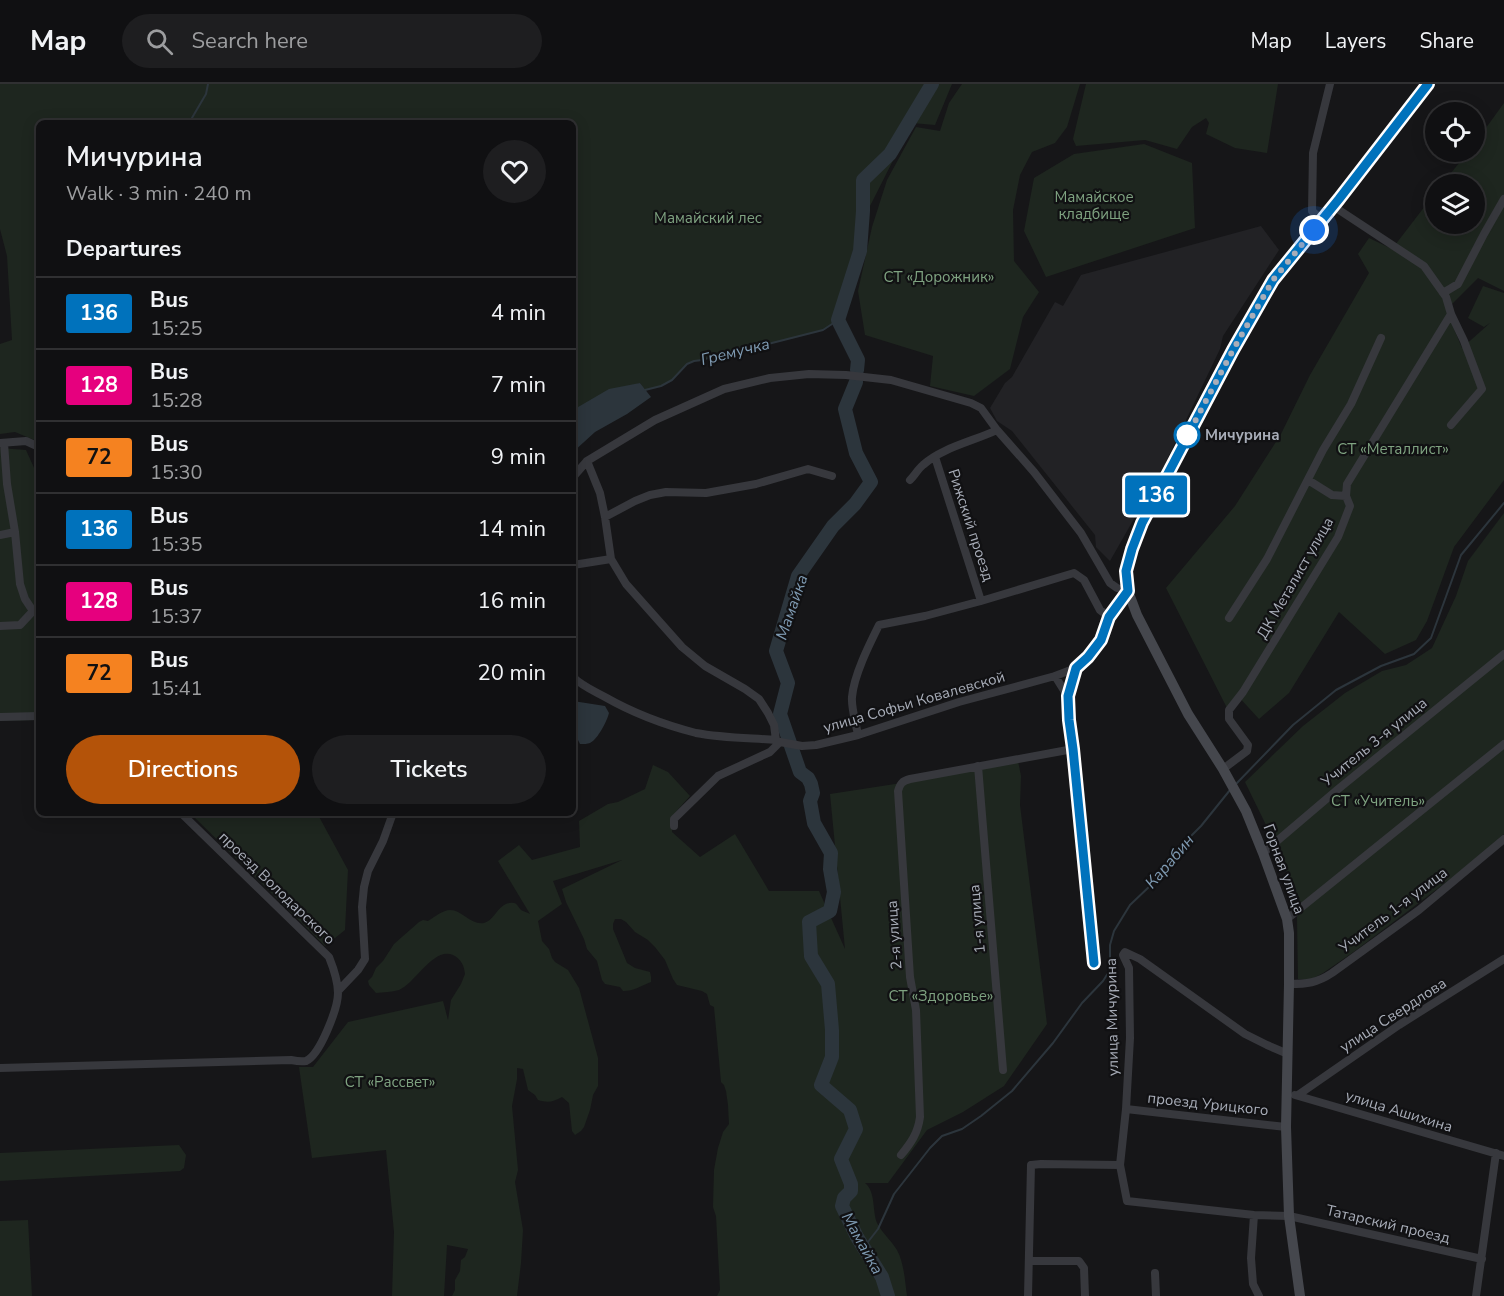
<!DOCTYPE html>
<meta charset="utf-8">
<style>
body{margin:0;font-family:"Nunito Sans",sans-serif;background:#1e1e20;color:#f1f3f6;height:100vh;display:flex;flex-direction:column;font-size:22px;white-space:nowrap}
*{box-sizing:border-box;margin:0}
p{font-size:20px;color:#9c9d9f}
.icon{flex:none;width:33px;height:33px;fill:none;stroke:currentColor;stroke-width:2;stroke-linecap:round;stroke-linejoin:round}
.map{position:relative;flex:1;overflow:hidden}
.details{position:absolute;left:36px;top:36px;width:540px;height:696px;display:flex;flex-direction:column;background:#101012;border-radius:9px;box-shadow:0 3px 15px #0003,0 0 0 2px #303032}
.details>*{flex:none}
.badge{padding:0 12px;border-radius:4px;font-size:21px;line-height:39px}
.tools{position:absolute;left:1425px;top:18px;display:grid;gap:12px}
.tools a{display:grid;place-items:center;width:60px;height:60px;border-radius:50%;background:#101012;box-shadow:0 3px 15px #0003,0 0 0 2px #303032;font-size:30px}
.you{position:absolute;width:30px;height:30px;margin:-15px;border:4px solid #fff;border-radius:50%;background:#1a73e8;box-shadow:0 0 0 9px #1a73e833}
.map>.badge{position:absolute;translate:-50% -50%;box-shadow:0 0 0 3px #fff}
h2{padding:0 30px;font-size:22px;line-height:54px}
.round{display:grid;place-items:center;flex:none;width:63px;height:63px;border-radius:32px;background:#1e1e20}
.summary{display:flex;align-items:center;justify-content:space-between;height:102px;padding:0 30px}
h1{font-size:28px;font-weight:600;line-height:45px}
.cta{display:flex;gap:12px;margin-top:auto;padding:12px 30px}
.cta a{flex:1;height:69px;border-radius:36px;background:#b45309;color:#fff;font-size:24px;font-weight:600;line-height:69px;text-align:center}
.cta a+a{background:#1e1e20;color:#f1f3f6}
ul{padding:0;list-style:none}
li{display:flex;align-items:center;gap:18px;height:72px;padding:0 30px;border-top:2px solid #303032}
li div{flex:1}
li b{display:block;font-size:22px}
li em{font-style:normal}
li .badge{min-width:66px;font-weight:700;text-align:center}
header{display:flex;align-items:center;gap:36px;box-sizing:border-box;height:84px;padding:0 30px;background:#101012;border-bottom:2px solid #303032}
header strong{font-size:28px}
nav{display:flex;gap:33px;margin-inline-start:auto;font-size:21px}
.search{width:420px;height:54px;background:#1e1e20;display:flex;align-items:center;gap:15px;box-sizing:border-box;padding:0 21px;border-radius:33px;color:#9c9d9f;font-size:22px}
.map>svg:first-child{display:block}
</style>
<header>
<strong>Map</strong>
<div class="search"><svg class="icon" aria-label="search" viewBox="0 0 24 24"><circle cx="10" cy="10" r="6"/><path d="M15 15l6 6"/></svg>Search here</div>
<nav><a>Map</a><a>Layers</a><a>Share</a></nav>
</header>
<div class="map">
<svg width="1504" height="1212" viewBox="0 0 1504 1212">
<rect width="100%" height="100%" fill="#161618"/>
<path fill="#222225" d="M1261,142L1279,166L1223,252L1220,265L1164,382L1110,477L1096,463L1095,451L1012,347L997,337L990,324L1005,299L1012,293L1055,218L1063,222L1081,191Z"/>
<path fill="#1e261f" d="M0,0H952L935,41L912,39L868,126L837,236L823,246L764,261L747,262L703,276L694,277L687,280L672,296L661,302L645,306L640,299L573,326V39H39V358L15,348L0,350V260L12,256L7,172L0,145Z
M962,0H1080L1067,43L1055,59L1032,68L1020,91L1013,126L1014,177L1039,208L1023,233L1010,285L974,312L930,302L933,272L865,251L858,207L872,143L887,96L916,43L940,47L949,19Z
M1086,0H1278L1267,69L1235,64L1206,50L1209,39L1206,34L1192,43L1177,65L1145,56L1076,62L1073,55Z
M1504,19V207L1478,194L1446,226L1462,264L1490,239L1484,243L1468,234L1483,202L1504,209V396L1454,463L1427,537L1416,556L1385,570L1339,528L1289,609L1259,635L1237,611L1227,624L1166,504L1235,422L1281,350L1310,291L1369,189L1358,170L1369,154L1392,165L1435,109L1436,140H1474V100H1442L1468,68H1474L1475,59Z
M1144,60L1192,79L1195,144L1046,193L1024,147L1034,94L1074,70Z
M0,364L26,366L39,395V636L0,637Z
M1504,429V750L1457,790L1355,867L1323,889L1310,896L1298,895L1297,834L1299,816L1266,741L1245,698L1303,642L1345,609L1382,587L1406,581L1432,564L1456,512L1468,477Z
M1018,677L1021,692L1020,721L1047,940L1004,1002L963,1028L927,1046L888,1099H865C876,1108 872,1126 877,1139C882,1149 891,1156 897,1166C904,1179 905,1197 907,1212H717L720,1206L716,1132L713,1123L714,1086L718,1064L723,1048L729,1040L728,1021L726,1007L724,1001L721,998L714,923L710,921L707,910L702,907L677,901L673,895L665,876L655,863L648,856L635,848L626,838L621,835H615L613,840V845L627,879L635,884L650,888L651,893V898C641,902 634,907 623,907L620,903L605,900L602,896L597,877L587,865L584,855L566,818L562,805L622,776L553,797L562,820L538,837L542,857L549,865L552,874L555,878L568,886L579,904L598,974V1002L593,1011L590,1026L584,1043L581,1047L575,1051L572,1047L569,1019L562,1013C553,1018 548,1019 538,1016L535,1011L528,1006L523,985L517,984V995L512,1022L518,1086L515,1098L523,1146L521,1179L517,1212H452L455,1206V1196L460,1187L461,1176L465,1173L468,1165L447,1161L444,1212H392L394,1148L386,1066L312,1074L299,983H313L348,938L443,917L448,936L451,916L461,900L465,890C464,881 461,875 453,871C433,863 415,900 399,906C392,908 383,908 376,909L369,901L368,897L372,893L376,884L383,877L394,860L419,838L423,836L428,837C433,834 439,829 445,827C459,821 470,842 484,839C495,836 498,820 510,819C517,818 517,822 521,826C523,827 528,829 530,830L498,777L519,761L532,776L580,763L579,737L608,720L618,718L645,705L653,681L668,688L690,712L673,731L672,748L700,773L735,750L769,807H819L845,865L830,710L908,698Z
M190,729H317L348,786L345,846L325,862Z
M179,1061L186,1071L184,1084L180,1087L0,1097V1069Z
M28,1136L32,1212H0V1137Z"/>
<path fill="#2c353c" d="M640,299L651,313L627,330L595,348L573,368V326L609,305Z
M573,617L605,622L609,629C607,637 598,655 590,659C588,660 583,660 580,660L578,656L573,661Z"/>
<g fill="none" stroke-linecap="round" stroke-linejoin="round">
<path stroke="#2c353c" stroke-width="2" d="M189,39L206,10L208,0
M645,306L661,302L672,296L687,280L694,277L702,276L747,262L764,261L823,246L838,236
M1236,700L1293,641L1336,606L1381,582L1414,570L1431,554L1461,471L1504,419
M864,1163L878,1145L894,1110L930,1064L942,1052L962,1045L981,1032L1012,1007L1053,959L1082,919L1103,897L1110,886V861L1114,847L1130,821L1152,800L1175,768L1201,742L1230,706"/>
<path stroke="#2c353c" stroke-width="14" d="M857,286L858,276L838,236L860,167L863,127V96L890,70L932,0
M856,298L845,325L856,369L871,398L855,420L833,442L798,492L776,567L788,599L780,630L800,688L808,694L811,700L813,709L810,717L814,739L831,769L830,785L834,808L830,827L809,838L811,872L828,900L832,946V973L821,1001L850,1026L856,1045L841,1075L851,1100V1107L844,1114L842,1122L857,1153L882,1193L888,1212"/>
<path stroke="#37383d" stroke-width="8" d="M1333,122L1424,182L1446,213L1451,230L1464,257L1482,305L1451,341
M1322,136L1312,127L1313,69L1330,0
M1443,209L1458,200L1484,150L1504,115
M0,359L26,357L39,363
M4,359L7,400L15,448L20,500L25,515L33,527L39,530
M935,373L981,517
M587,377L600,409L605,433L611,475L626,500L682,563L705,582L745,605L759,615L768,629L774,641L776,656
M573,393L587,377L655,336L724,305L770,294L809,290L846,291L891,296L971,319L981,324L997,346
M910,396C915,391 918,385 923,381C941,364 974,357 997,346L1034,388L1081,449L1110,499L1117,504L1128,507L1109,533L1101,556L1088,573L1076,584L1068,613L1069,636L1073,665L1094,879
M1308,396L1332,411L1346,412
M605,433L635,417L650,411L666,408L706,409L756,400L808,385L832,392
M0,451L15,448
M573,481L611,475
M1229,534L1267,475L1323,366L1351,320L1381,254
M0,542L20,541L33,527
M1055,592L1068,613
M573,593C582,602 594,607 605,613C633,629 665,641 696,649C722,654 750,654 776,656L779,658
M0,633L39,632
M858,651C856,640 851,623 852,613C854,591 869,561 879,541L925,532L981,517L1074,489L1084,496L1100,526L1109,533
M978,682L1003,986
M1223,685L1247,667L1248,661L1229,635V626L1243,608L1338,453L1350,422L1346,412L1347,400L1451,230
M674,742V735L718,692L770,668L780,658L802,662L816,661L858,651L959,618L1055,592L1076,584
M1263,769L1337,706L1504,570
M1287,835L1504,660
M1289,900C1307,900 1317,899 1332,889L1419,826L1504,755
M338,907L358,886L365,875L362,823L364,803L368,787L383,757L393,729
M1288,970L1267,961L1245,950L1140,875L1125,868L1123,871L1129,884L1130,954L1126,1025L1120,1081L1127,1117L1254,1131L1289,1132L1482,1175
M0,984L291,976C296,977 301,978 306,977C320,971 338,924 338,909C338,898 333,883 329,873L181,729
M1295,1011L1504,1072
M1298,1011L1399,941L1504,875
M1126,1025L1286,1043
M901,1071C911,1059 918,1049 920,1033L916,926L910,893L898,707C900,700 902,697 910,695L1073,665
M1254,1131L1251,1174L1253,1200L1259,1212
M1029,1177H1079L1084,1184L1085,1212
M1155,1189L1156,1212
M1028,1212L1031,1081L1041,1080L1120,1081
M1476,1212L1496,1069"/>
<path stroke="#45474d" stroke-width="10" d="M1300,1212L1289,1132L1286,1043L1289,900V849L1287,835L1263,769L1246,727L1223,685L1188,630L1137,531L1128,507L1126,487L1132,465L1148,426L1233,266L1273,196L1333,122L1428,0"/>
</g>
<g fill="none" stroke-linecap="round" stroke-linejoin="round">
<defs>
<path id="line" d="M1094,879L1073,665L1069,636L1068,612L1076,584L1088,573L1101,556L1109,533L1128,507L1126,487L1132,465L1142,439L1233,266L1273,196L1339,115L1428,0"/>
</defs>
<use href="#line" stroke="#fff" stroke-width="14"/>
<use href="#line" stroke="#0072bc" stroke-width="9"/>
<path stroke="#a8adb8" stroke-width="6" stroke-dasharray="0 10.8" d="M1187,351L1184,358L1233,266L1273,196L1314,146"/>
</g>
<circle fill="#fff" stroke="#0072bc" stroke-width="3" cx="1187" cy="351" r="12"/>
<g text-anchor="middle" stroke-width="4.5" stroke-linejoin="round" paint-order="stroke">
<g font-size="15" fill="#7fa381" stroke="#111113">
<text x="1094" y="118">Мамайское<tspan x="1094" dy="17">кладбище</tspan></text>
<text x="708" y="139">Мамайский лес</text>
<text x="939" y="198">СТ «Дорожник»</text>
<text x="1393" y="370">СТ «Металлист»</text>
<text x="1378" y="722">СТ «Учитель»</text>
<text x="941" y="917">СТ «Здоровье»</text>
<text x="390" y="1003">СТ «Рассвет»</text>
</g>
<g font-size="15" font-weight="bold" fill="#a8adb8" stroke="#111113" text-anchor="start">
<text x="1205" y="356">Мичурина</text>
</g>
<g font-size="15" fill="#a8adb8" stroke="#111113">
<text transform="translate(971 441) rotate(72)" y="5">Рижский проезд</text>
<text transform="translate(1295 494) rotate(-60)" y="5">ДК Металист улица</text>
<text transform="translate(914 618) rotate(-16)" y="5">улица Софьи Ковалевской</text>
<text transform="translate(1374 658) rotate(-39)" y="5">Учитель 3-я улица</text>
<text transform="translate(1284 785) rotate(70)" y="5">Горная улица</text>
<text transform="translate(277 804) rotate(44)" y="5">проезд Володарского</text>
<text transform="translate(1393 826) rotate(-37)" y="5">Учитель 1-я улица</text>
<text transform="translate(977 835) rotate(-95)" y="5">1-я улица</text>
<text transform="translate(894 851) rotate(-94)" y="5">2-я улица</text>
<text transform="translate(1393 931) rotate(-33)" y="5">улица Свердлова</text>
<text transform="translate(1112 933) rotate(-91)" y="5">улица Мичурина</text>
<text transform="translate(1208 1020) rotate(6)" y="5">проезд Урицкого</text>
<text transform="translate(1399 1027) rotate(17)" y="5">улица Ашихина</text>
<text transform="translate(1388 1140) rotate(13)" y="5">Татарский проезд</text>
</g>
<g font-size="16" font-style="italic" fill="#7f9bb3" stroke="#111113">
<text transform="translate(735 267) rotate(-14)" y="6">Гремучка</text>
<text transform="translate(791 523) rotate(-71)" y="6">Мамайка</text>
<text transform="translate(1169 777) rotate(-49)" y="6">Карабин</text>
<text transform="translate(863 1159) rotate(61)" y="6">Мамайка</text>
</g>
</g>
</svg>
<div class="tools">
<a><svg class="icon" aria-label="locate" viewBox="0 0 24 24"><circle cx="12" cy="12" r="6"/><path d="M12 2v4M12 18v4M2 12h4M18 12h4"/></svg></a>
<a><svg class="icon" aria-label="layers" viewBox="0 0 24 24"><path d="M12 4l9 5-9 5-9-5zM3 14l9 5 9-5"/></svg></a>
</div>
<div class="you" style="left:1314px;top:146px"></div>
<b class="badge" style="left:1156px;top:411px;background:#0072bc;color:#fff">136</b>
<section class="details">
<div class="summary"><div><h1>Мичурина</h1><p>Walk · 3 min · 240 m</p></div><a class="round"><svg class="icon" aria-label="heart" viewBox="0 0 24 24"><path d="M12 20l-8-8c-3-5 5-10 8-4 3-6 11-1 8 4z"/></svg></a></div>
<h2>Departures</h2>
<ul>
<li><span class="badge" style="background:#0072bc;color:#fff">136</span><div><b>Bus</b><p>15:25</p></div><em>4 min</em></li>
<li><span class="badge" style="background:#e6007e;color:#fff">128</span><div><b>Bus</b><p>15:28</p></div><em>7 min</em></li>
<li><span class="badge" style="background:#f58220;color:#111">72</span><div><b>Bus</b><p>15:30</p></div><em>9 min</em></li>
<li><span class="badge" style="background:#0072bc;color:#fff">136</span><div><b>Bus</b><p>15:35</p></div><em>14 min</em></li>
<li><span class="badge" style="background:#e6007e;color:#fff">128</span><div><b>Bus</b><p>15:37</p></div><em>16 min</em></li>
<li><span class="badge" style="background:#f58220;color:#111">72</span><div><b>Bus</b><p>15:41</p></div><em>20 min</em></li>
</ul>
<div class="cta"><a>Directions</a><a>Tickets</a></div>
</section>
</div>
